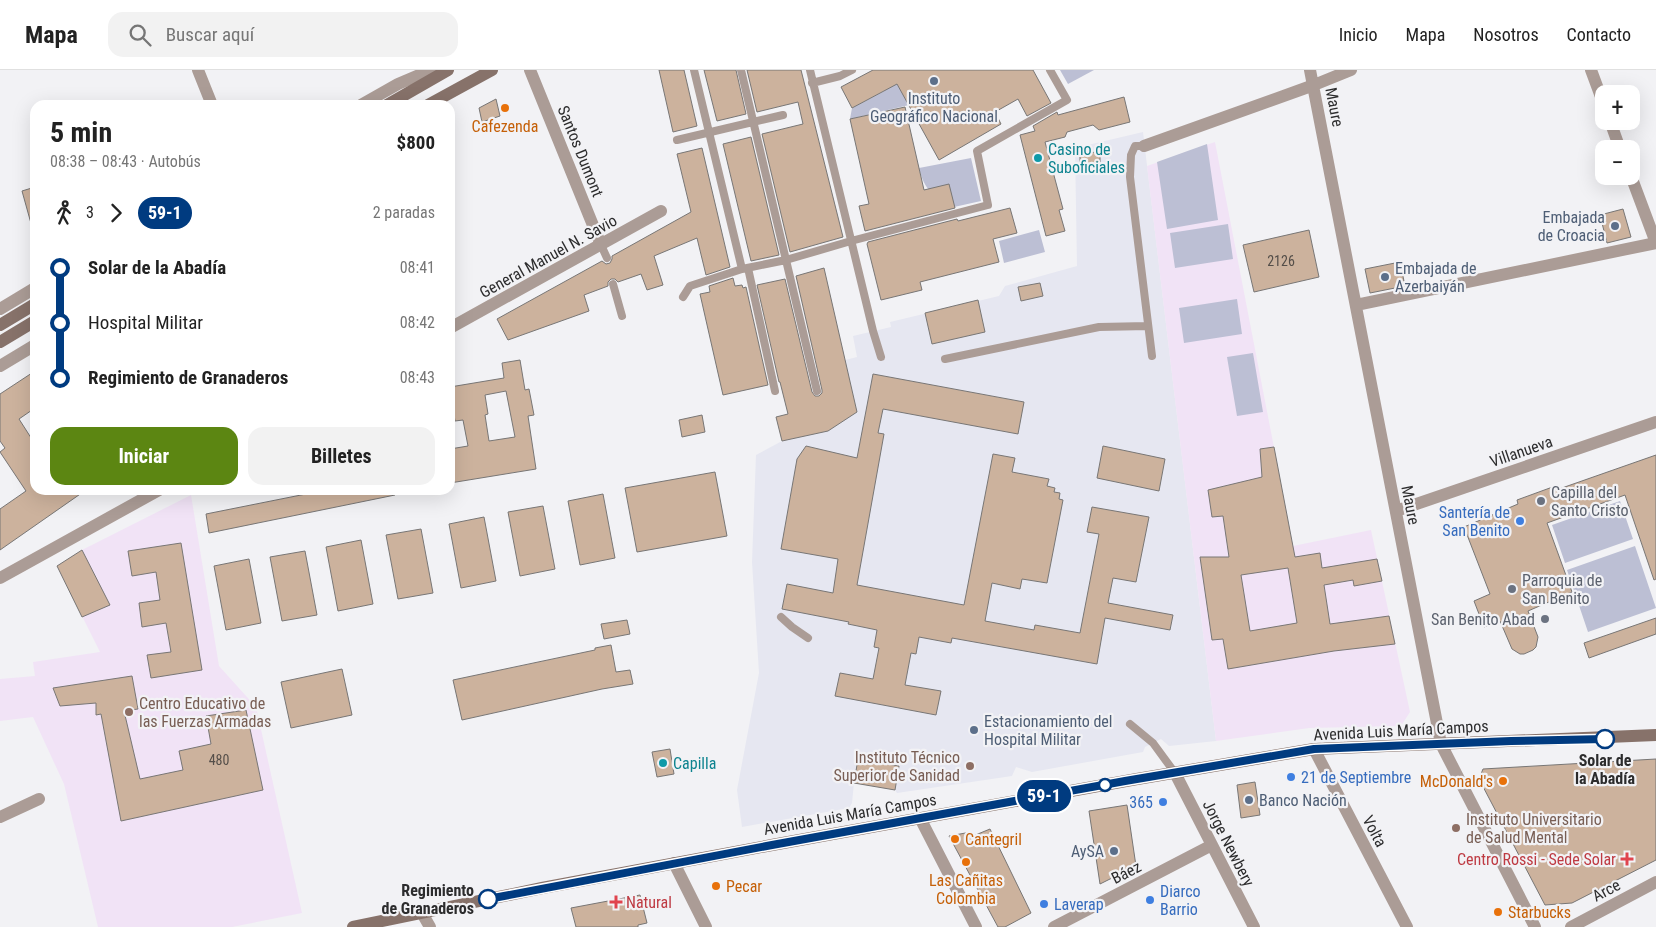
<!DOCTYPE html>
<html lang="es">
<meta charset="utf-8">
<style>
body{margin:0;font-family:"Roboto Condensed",sans-serif;background:#f2f2f2;color:#222;height:100vh;display:flex;flex-direction:column;font-size:19px;white-space:nowrap}
*{box-sizing:border-box;margin:0}
p{font-size:16px;color:#767676}
.icon{flex:none;width:28px;height:28px;fill:none;stroke:currentColor;stroke-width:2;stroke-linecap:round;stroke-linejoin:round}
.map{position:relative;flex:1;overflow:hidden}
.side{position:absolute;left:30px;top:30px;width:425px;height:395px;display:flex;flex-direction:column;background:#fff;border-radius:15px;box-shadow:0 5px 20px #0002}
.side>*{flex:none}
.badge{padding:0 10px;border-radius:16px;font-size:18px;line-height:32px}
.controls{position:absolute;left:1595px;top:15px;display:grid;gap:10px}
.controls a{display:grid;place-items:center;width:45px;height:45px;border-radius:10px;background:#fff;box-shadow:0 5px 20px #0002;font-size:25px}
.map>.badge{position:absolute;translate:-50% -50%;box-shadow:0 0 0 2px #fff}
.legs{display:flex;align-items:center;gap:8px;height:55px;padding:0 20px;font-size:16px}
.legs p{margin-inline-start:auto}
.summary{display:flex;align-items:center;justify-content:space-between;height:85px;padding:0 20px}
h1{font-size:28px;font-weight:700;line-height:38px}
.button{display:flex;gap:10px;margin-top:auto;padding:10px 20px}
.button a{flex:1;height:58px;border-radius:15px;background:#5c8612;color:#fff;font-size:20px;font-weight:700;line-height:58px;text-align:center}
.button a+a{background:#f2f2f2;color:#222}
ul{padding:0 20px;list-style:none}
li{display:flex;align-items:center;gap:18px;height:55px;font-size:19px}
li i{display:grid;place-items:center;width:8px;height:100%;margin:0 6px;background:currentColor}
li i::after{content:'';width:12px;height:12px;margin:-6px;border:4px solid;border-radius:50%;background:#fff}
li p{margin-inline-start:auto}
li:first-child i{background:linear-gradient(#0000 50%,currentColor 0)}
li:last-child i{background:linear-gradient(currentColor 50%,#0000 0)}
header{display:flex;align-items:center;gap:30px;box-sizing:border-box;height:70px;padding:0 25px;background:#fff;border-bottom:1px solid #e0e0e0}
header strong{font-size:24px}
nav{display:flex;gap:28px;margin-inline-start:auto;font-size:18px}
.search{width:350px;height:45px;background:#f2f2f2;display:flex;align-items:center;gap:12px;box-sizing:border-box;padding:0 18px;border-radius:15px;color:#767676;font-size:19px}
.map>svg:first-child{display:block}
</style>
<header>
<strong>Mapa</strong>
<div class="search"><svg class="icon" aria-label="search" viewBox="0 0 24 24"><circle cx="10" cy="10" r="6"/><path d="M15 15l6 6"/></svg>Buscar aquí</div>
<nav><a>Inicio</a><a>Mapa</a><a>Nosotros</a><a>Contacto</a></nav>
</header>
<div class="map">
<svg width="1656" height="857" viewBox="0 0 1656 857">
<rect width="100%" height="100%" fill="#f2f2f5"/>
<path fill="#e6e7f1" d="M1143,62L1216,671L1169,676L1161,669L1145,677L1143,682L1032,702L1016,697L1012,706L897,723L895,720L854,713L852,733L849,738L742,757L737,720L759,603L752,492L756,385L782,371L828,361L857,342L845,290L857,287L853,266L891,257L890,252L999,226L1005,216L1077,196L1075,78Z"/>
<path fill="#f1e3f6" d="M1215,72L1293,476L1371,460L1410,642L1401,656L1309,658L1216,671L1147,96Z
M191,425L219,596L256,637L302,843L232,857H98L64,714L33,647L0,651V609L35,606L33,592L100,582L57,496L82,480Z"/>
<path fill="#bcbfd4" d="M889,0L909,35L850,49L852,38L884,21Z
M1060,0H1094L1068,14Z
M1207,74L1218,150L1167,159L1157,92Z
M971,88L981,131L954,137C934,124 925,123 919,98Z
M1228,154L1233,189L1175,198L1170,163Z
M1039,160L1045,182L1004,193L999,171Z
M1237,229L1242,264L1184,273L1179,238Z
M1253,283L1263,342L1237,346L1227,287Z
M1620,431L1633,469L1565,493L1552,455Z
M1635,476L1656,538L1588,562L1567,500Z"/>
<path fill="#ccb29d" stroke="#787675" fill-rule="evenodd" d="M659,0H684L697,56L673,62Z
M704,0H736L746,44L717,51Z
M747,0H801L843,167L790,182L762,64L803,54L798,32L757,42Z
M873,0H1033L1051,33L1027,46L1018,29L995,42L1001,54L939,90L897,14L852,38L841,17Z
M1124,27L1130,52L1099,60L1093,55L1067,62L1065,67L1045,72L1063,139L1059,140L1065,161L1046,166L1020,65L1035,61L1033,56L1057,42L1058,45Z
M496,29L500,46L482,52L479,38Z
M905,37L924,120L949,114L955,138L865,161L859,136L869,134L850,49Z
M751,67L779,185L751,191L723,74Z
M702,78L730,197L706,205L697,168L654,186L663,215L647,220L641,204L618,212L615,209H611L608,212V216L584,225L589,241L508,270L497,249L602,191L606,194L610,193L612,189V186L691,142L677,84Z
M1100,82V96H1080V83Z
M35,117V156L32,157L22,121Z
M1010,138L1017,163L993,169L999,192L920,212L922,220L881,230L867,174L868,172L957,149L958,151Z
M1623,139L1631,167L1607,173L1600,145Z
M1309,160L1319,207L1254,222L1243,175Z
M1400,192L1405,216L1370,223L1365,199Z
M824,198L857,342L828,361L782,371L776,347L788,344L780,312H779L757,215L785,209L812,322L815,326H819L822,323V320L796,206Z
M733,208L735,216L742,215L743,218L746,217L768,315L723,325L700,224L710,222L709,216Z
M1040,213L1043,226L1021,231L1018,217Z
M978,230L985,262L932,274L925,243Z
M520,290L525,320L529,319L534,345L528,346L536,399L450,413V379L468,376L463,350L455,351L452,332H450V317L504,308L502,293ZM506,321L515,367L489,371L485,345L488,344L485,325Z
M35,301V338L19,349L35,374V420H86L0,480V439L26,421L0,382L5,378L0,371V324Z
M873,304L1024,332L1018,364L883,339L878,363L884,364L857,515L964,535L993,384L1015,388L1012,402L1049,409L1047,416L1055,418L1054,422L1060,423L1059,429L1063,430L1047,513L1022,509L1020,519L992,513L985,551L1034,560L1035,555L1080,563L1099,464L1087,462L1092,437L1149,447L1136,512L1113,508L1108,533L1173,545L1170,560L1105,548L1097,594L952,568L951,573L919,567L916,584L911,583L905,615L941,621L936,645L835,626L840,603L873,609L879,578L874,577L877,560L848,554L849,552L782,539L787,514L833,523L838,489L781,479L797,389L806,376L857,388Z
M702,345L705,362L682,367L679,350Z
M1103,376L1165,389L1159,421L1097,408Z
M1274,377L1295,487L1320,483L1322,498L1377,489L1382,511L1354,516L1353,510L1324,515L1330,554L1389,546L1395,574L1334,581L1228,599L1223,569L1212,570L1200,487H1229L1223,446L1212,447L1208,420L1262,407L1260,379ZM1288,498L1297,553L1250,561L1241,505Z
M1656,385V509L1654,510L1625,425L1547,453L1572,522L1528,541L1538,567L1536,577L1533,580L1524,584H1520L1512,579L1500,551L1484,557L1474,531L1490,524L1464,457L1518,434L1517,430L1558,415L1559,419Z
M715,402L727,466L637,482L625,418Z
M326,420H394L395,425L209,463L206,444Z
M603,424L615,488L580,495L568,431Z
M543,436L555,499L520,506L508,442Z
M484,447L496,511L461,518L449,454Z
M421,459L433,523L398,529L386,465Z
M361,470L373,534L338,541L326,477Z
M181,473L202,600L151,608L147,585L171,582L166,553L142,557L139,533L160,530L156,502L132,506L128,481Z
M82,480L110,535L82,547L57,496Z
M305,481L317,545L282,551L270,487Z
M249,489L261,553L226,560L214,496Z
M1656,548V564L1589,588L1584,573Z
M627,550L630,564L604,569L601,554Z
M611,575L616,602L630,600L633,614L602,619L462,650L453,610L595,580V578Z
M342,599L352,645L291,658L281,612Z
M132,606L138,639L124,641L140,709L183,700L179,681L211,674L206,646L246,640L263,720L121,751L101,644L96,645V633L60,636L53,618Z
M670,679L674,704L657,707L652,682Z
M858,689L899,696L895,720L854,713Z
M1656,689V790L1572,833L1545,835L1479,709L1483,699Z
M1255,712L1260,745L1241,748L1237,715Z
M1127,735L1136,796L1100,814L1089,741Z
M990,759L1031,843L1005,857H998L949,766L971,762L973,766Z
M640,825L647,853L638,855V857H576L571,838Z"/>
<g fill="none" stroke-linecap="round" stroke-linejoin="round">
<path stroke="#ab9c96" stroke-width="8" d="M694,0L742,199
M741,0L817,321
M810,0L873,261L881,287
M812,13L840,6L852,0
M677,70L783,45
M1144,76H1135L1131,85L1130,107L1152,286
M601,175L607,188
M748,198L775,321
M613,214L622,246
M683,227L690,216L742,199L786,190L851,171L988,135L977,81L1067,30L1050,0
M945,289L1099,257L1148,256
M781,547L792,557L808,568
M1130,654L1153,673L1175,703"/>
<path stroke="#ab9c96" stroke-width="12" d="M198,0L212,35
M530,0L601,175
M1310,0L1441,674L1535,857
M1591,0L1604,35
M1610,51L1620,79
M1144,76L1314,15L1351,0
M1631,106L1656,173
M1356,235L1656,173
M450,258L661,141
M1396,441L1656,352
M0,508L159,420
M1314,679L1407,857
M1175,703L1254,857
M0,747L39,729
M920,748L976,857
M674,793L706,857
M422,843L430,857
M1054,857L1212,775
M1571,857L1656,812"/>
<path stroke="#ab9c96" stroke-width="12" d="M361,35L398,14L431,0
M0,239L35,218
M0,296L35,275"/>
<path stroke="#87726a" stroke-width="12" d="M387,35L448,0
M428,35L492,0
M0,255L35,234
M0,272L35,251
M353,857L542,818L772,775L1137,709L1314,679L1656,665"/>
</g>
<g fill="none" stroke-linecap="round" stroke-linejoin="round">
<defs>
<path id="line-1" d="M488,829L772,775L1125,711L1314,679L1511,671L1605,669"/>
</defs>
<use href="#line-1" stroke="#fff" stroke-width="11"/>
<use href="#line-1" stroke="#003b80" stroke-width="8"/>
</g>
<g fill="#5c6f8a" stroke="#f2f2f5" stroke-width="2">
<circle cx="934" cy="11" r="5"/>
<circle cx="1615" cy="156" r="5"/>
<circle cx="1385" cy="207" r="5"/>
<circle cx="974" cy="660" r="5"/>
<circle cx="1249" cy="730" r="5"/>
<circle cx="1114" cy="781" r="5"/>
</g>
<g fill="#e8710a" stroke="#f2f2f5" stroke-width="2">
<circle cx="505" cy="38" r="5"/>
<circle cx="1503" cy="711" r="5"/>
<circle cx="955" cy="769" r="5"/>
<circle cx="966" cy="792" r="5"/>
<circle cx="716" cy="816" r="5"/>
<circle cx="1498" cy="842" r="5"/>
</g>
<g fill="#0f9aa8" stroke="#f2f2f5" stroke-width="2">
<circle cx="1038" cy="88" r="5"/>
<circle cx="663" cy="693" r="5"/>
</g>
<g fill="#6b7280" stroke="#f2f2f5" stroke-width="2">
<circle cx="1541" cy="431" r="5"/>
<circle cx="1512" cy="519" r="5"/>
<circle cx="1545" cy="549" r="5"/>
</g>
<g fill="#3f7fe0" stroke="#f2f2f5" stroke-width="2">
<circle cx="1520" cy="451" r="5"/>
<circle cx="1291" cy="707" r="5"/>
<circle cx="1163" cy="732" r="5"/>
<circle cx="1150" cy="830" r="5"/>
<circle cx="1044" cy="834" r="5"/>
</g>
<g fill="#8d6e63" stroke="#f2f2f5" stroke-width="2">
<circle cx="129" cy="642" r="5"/>
<circle cx="970" cy="696" r="5"/>
<circle cx="1456" cy="758" r="5"/>
</g>
<g fill="#fff" stroke="#003b80" stroke-width="2.5">
<circle cx="1605" cy="669" r="9"/>
<circle cx="1105" cy="715" r="6"/>
<circle cx="488" cy="829" r="9"/>
</g>
<g fill="#e0444e" stroke="#f2f2f5" stroke-width="2">
<path d="M1624.5 781.5h5v5h5v5h-5v5h-5v-5h-5v-5h5z"/>
<path d="M613.5 824.5h5v5h5v5h-5v5h-5v-5h-5v-5h5z"/>
</g>
<g text-anchor="middle" stroke-width="4.5" stroke-linejoin="round" paint-order="stroke">
<g font-size="14" fill="#544e49">
<text x="1281" y="196">2126</text>
<text x="219" y="695">480</text>
</g>
<g font-size="16" fill="#4e5e75" stroke="#f2f2f5" text-anchor="start">
<text x="934" y="34" text-anchor="middle">Instituto<tspan x="934" dy="18">Geográfico Nacional</tspan></text>
<text x="1605" y="153" text-anchor="end">Embajada<tspan x="1605" dy="18">de Croacia</tspan></text>
<text x="1395" y="204">Embajada de<tspan x="1395" dy="18">Azerbaiyán</tspan></text>
<text x="984" y="657">Estacionamiento del<tspan x="984" dy="18">Hospital Militar</tspan></text>
<text x="1259" y="736">Banco Nación</text>
<text x="1104" y="787" text-anchor="end">AySA</text>
</g>
<g font-size="16" fill="#2c2c2d" stroke="#f2f2f5">
<text transform="translate(1335 37) rotate(79)" y="6">Maure</text>
<text transform="translate(581 81) rotate(68)" y="6">Santos Dumont</text>
<text transform="translate(548 186) rotate(-29)" y="6">General Manuel N. Savio</text>
<text transform="translate(1521 381) rotate(-19)" y="6">Villanueva</text>
<text transform="translate(1411 435) rotate(79)" y="6">Maure</text>
<text transform="translate(1401 660) rotate(-3)" y="6">Avenida Luis María Campos</text>
<text transform="translate(850 744) rotate(-10)" y="6">Avenida Luis María Campos</text>
<text transform="translate(1375 761) rotate(62)" y="6">Volta</text>
<text transform="translate(1229 773) rotate(63)" y="6">Jorge Newbery</text>
<text transform="translate(1126 802) rotate(-27)" y="6">Báez</text>
<text transform="translate(1606 820) rotate(-28)" y="6">Arce</text>
</g>
<g font-size="16" fill="#c56008" stroke="#f2f2f5" text-anchor="start">
<text x="505" y="62" text-anchor="middle">Cafezenda</text>
<text x="1493" y="717" text-anchor="end">McDonald's</text>
<text x="965" y="775">Cantegril</text>
<text x="966" y="816" text-anchor="middle">Las Cañitas<tspan x="966" dy="18">Colombia</tspan></text>
<text x="726" y="822">Pecar</text>
<text x="1508" y="848">Starbucks</text>
</g>
<g font-size="16" fill="#0d838f" stroke="#f2f2f5" text-anchor="start">
<text x="1048" y="85">Casino de<tspan x="1048" dy="18">Suboficiales</tspan></text>
<text x="673" y="699">Capilla</text>
</g>
<g font-size="16" fill="#5b616d" stroke="#f2f2f5" text-anchor="start">
<text x="1551" y="428">Capilla del<tspan x="1551" dy="18">Santo Cristo</tspan></text>
<text x="1522" y="516">Parroquia de<tspan x="1522" dy="18">San Benito</tspan></text>
<text x="1535" y="555" text-anchor="end">San Benito Abad</text>
</g>
<g font-size="16" fill="#366cbe" stroke="#f2f2f5" text-anchor="start">
<text x="1510" y="448" text-anchor="end">Santería de<tspan x="1510" dy="18">San Benito</tspan></text>
<text x="1301" y="713">21 de Septiembre</text>
<text x="1153" y="738" text-anchor="end">365</text>
<text x="1160" y="827">Diarco<tspan x="1160" dy="18">Barrio</tspan></text>
<text x="1054" y="840">Laverap</text>
</g>
<g font-size="16" fill="#785e54" stroke="#f2f2f5" text-anchor="start">
<text x="139" y="639">Centro Educativo de<tspan x="139" dy="18">las Fuerzas Armadas</tspan></text>
<text x="960" y="693" text-anchor="end">Instituto Técnico<tspan x="960" dy="18">Superior de Sanidad</tspan></text>
<text x="1466" y="755">Instituto Universitario<tspan x="1466" dy="18">de Salud Mental</tspan></text>
</g>
<g font-size="16" font-weight="bold" fill="#2c2c2d" stroke="#f2f2f5">
<text x="1605" y="696">Solar de<tspan x="1605" dy="18">la Abadía</tspan></text>
<text x="474" y="826" text-anchor="end">Regimiento<tspan x="474" dy="18">de Granaderos</tspan></text>
</g>
<g font-size="16" fill="#be3a42" stroke="#f2f2f5" text-anchor="end">
<text x="1616" y="795">Centro Rossi - Sede Solar</text>
<text x="626" y="838" text-anchor="start">Natural</text>
</g>
</g>
</svg>
<div class="controls">
<a>+</a>
<a>−</a>
</div>
<b class="badge" style="left:1044px;top:726px;background:#003b80;color:#fff">59-1</b>
<section class="side">
<div class="summary"><div><h1>5 min</h1><p>08:38 – 08:43 · Autobús</p></div><b>$800</b></div>
<div class="legs"><svg class="icon" aria-label="walk" viewBox="0 0 24 24"><circle cx="13" cy="4" r="2"/><path d="M13 8l-2 6 4 7M11 14l-3 7M7 12l3-4h3l4 4"/></svg>3<svg class="icon" aria-label="forward" viewBox="0 0 24 24"><path d="M9 5l7 7-7 7"/></svg><b class="badge" style="background:#003b80;color:#fff">59-1</b><p>2 paradas</p></div>
<ul>
<li><i style="color:#003b80"></i><b>Solar de la Abadía</b><p>08:41</p></li>
<li><i style="color:#003b80"></i><span>Hospital Militar</span><p>08:42</p></li>
<li><i style="color:#003b80"></i><b>Regimiento de Granaderos</b><p>08:43</p></li>
</ul>
<div class="button"><a>Iniciar</a><a>Billetes</a></div>
</section>
</div>
